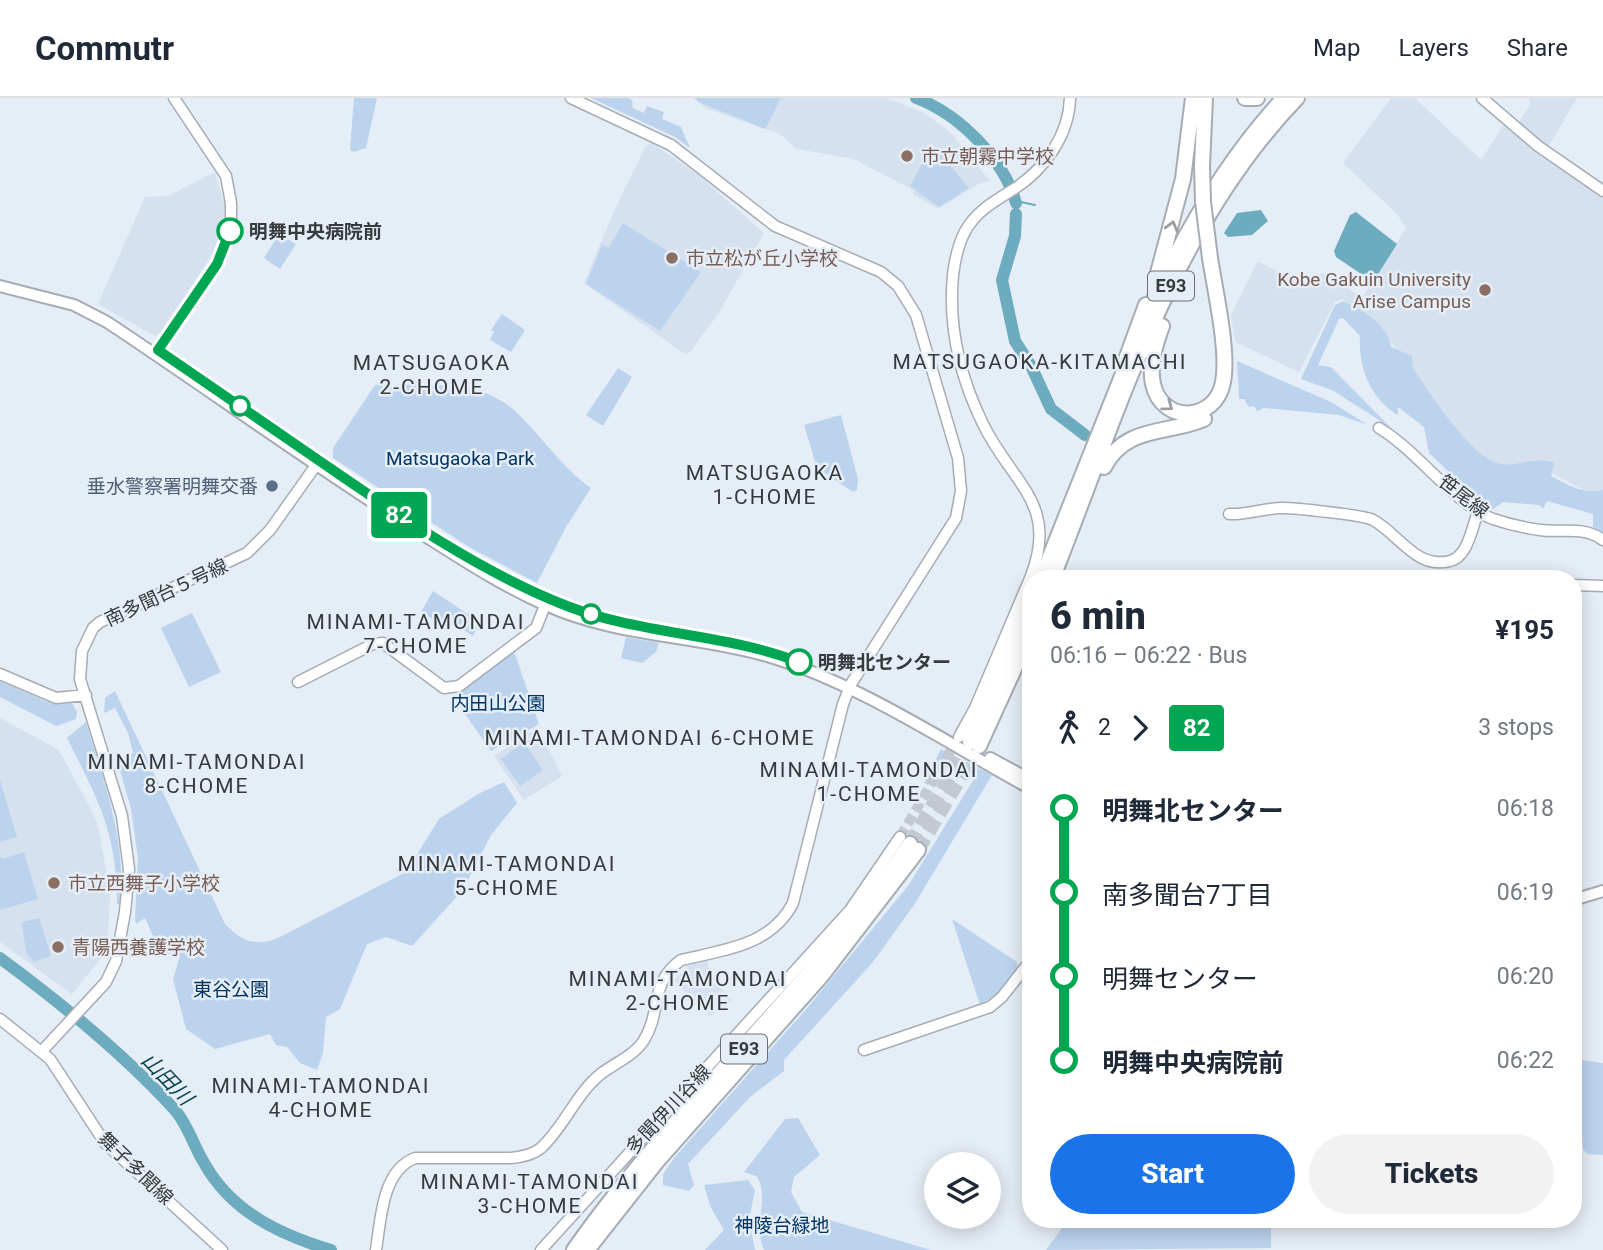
<!DOCTYPE html>
<meta charset="utf-8">
<style>
body{margin:0;font-family:Roboto,"Noto Sans JP",sans-serif;background:#f2f2f3;color:#1f2937;height:100vh;display:flex;flex-direction:column;font-size:26px;white-space:nowrap}
*{box-sizing:border-box;margin:0}
p{font-size:23px;color:#747a83}
.icon{flex:none;width:38px;height:38px;fill:none;stroke:currentColor;stroke-width:2;stroke-linecap:round;stroke-linejoin:round}
.map{position:relative;flex:1;overflow:hidden}
.details{position:absolute;left:1022px;top:472px;width:560px;height:658px;display:flex;flex-direction:column;background:#fff;border-radius:28px;box-shadow:0 4px 18px #0003}
.details>*{flex:none}
.badge{padding:0 14px;border-radius:5px;font-size:24px;line-height:46px}
.tools{position:absolute;left:924px;top:1054px;display:grid;gap:14px}
.tools a{display:grid;place-items:center;width:77px;height:77px;border-radius:50%;background:#fff;box-shadow:0 4px 18px #0003;font-size:35px}
.map>.badge{position:absolute;translate:-50% -50%;box-shadow:0 0 0 4px #fff}
.legs{display:flex;align-items:center;gap:10px;height:77px;padding:0 28px;font-size:23px}
.legs p{margin-inline-start:auto}
.headline{display:flex;align-items:center;justify-content:space-between;height:119px;padding:0 28px}
h1{font-size:38px;font-weight:800;line-height:52px}
.cta{display:flex;gap:14px;margin-top:auto;padding:14px 28px}
.cta a{flex:1;height:80px;border-radius:42px;background:#1a73e8;color:#fff;font-size:28px;font-weight:800;line-height:80px;text-align:center}
.cta a+a{background:#f2f2f3;color:#1f2937}
ul{padding:0 28px;list-style:none}
li{display:flex;align-items:center;gap:24px;height:84px;font-size:26px}
li i{display:grid;place-items:center;width:10px;height:100%;margin:0 9px;background:currentColor}
li i::after{content:'';width:18px;height:18px;margin:-9px;border:5px solid;border-radius:50%;background:#fff}
li p{margin-inline-start:auto}
li:first-child i{background:linear-gradient(#0000 50%,currentColor 0)}
li:last-child i{background:linear-gradient(currentColor 50%,#0000 0)}
header{display:flex;align-items:center;gap:42px;box-sizing:border-box;height:98px;padding:0 35px;background:#fff;border-bottom:2px solid #e0e1e3}
header strong{font-size:33px}
nav{display:flex;gap:38px;margin-inline-start:auto;font-size:24px}
.map>svg:first-child{display:block}
</style>
<header>
<strong>Commutr</strong>
<nav><a>Map</a><a>Layers</a><a>Share</a></nav>
</header>
<div class="map">
<svg width="1603" height="1152" viewBox="0 0 1603 1152">
<rect width="100%" height="100%" fill="#e5edf6"/>
<path fill="#d5e1ef" d="M693,0H887L924,15L950,34L990,83L980,85L938,111L913,96V92L854,61L797,51L780,36L708,11Z
M1391,0H1415L1481,62L1504,27L1543,59L1603,96V397L1596,399L1550,374L1483,366L1390,243L1369,219L1343,201L1335,204L1299,274L1235,244L1231,217L1258,163L1292,181L1326,175L1362,200L1406,130L1397,116L1343,65Z
M1529,0H1577L1548,49L1519,24L1530,7Z
M652,45L697,76L764,135L718,216L690,254L685,256L584,185L615,111L646,47Z
M215,74L225,109L222,141L161,236L155,238L98,206L145,99L168,98Z
M0,620L59,652L95,719L100,737L110,797L107,853L72,896L0,844Z
M538,630L562,678L524,702L494,658Z
M707,860L710,877L732,902L710,918L674,883L687,869L686,866Z"/>
<path fill="#bcd3ee" d="M354,0H377L366,50L354,54L350,52Z
M591,0H628L632,2L633,10L644,15L647,8L664,14L662,21L681,29L690,50L675,39Z
M696,0H781L765,31L698,4Z
M929,53H938L969,90L939,109L910,88Z
M623,125L701,174L660,233L586,186L602,147L609,150Z
M279,136L296,146L280,171L264,160Z
M1344,203C1364,213 1387,226 1391,249L1412,258L1413,271C1431,295 1471,361 1501,366C1517,369 1539,357 1554,365L1551,378C1568,387 1584,397 1603,392V434L1593,429V416L1547,403L1543,411L1539,407L1503,404L1493,411L1481,404L1429,355L1424,329L1398,309V317C1371,301 1358,270 1360,238L1343,220L1339,221L1318,267L1331,269L1391,330L1334,293L1301,281L1335,207Z
M502,216L525,232L511,254L490,242L494,234L491,232Z
M1237,263L1331,304L1368,327L1339,317L1264,310L1257,313L1254,308L1249,309L1244,301H1239Z
M618,270L632,279L603,328L586,317Z
M375,287C422,288 478,279 515,313C542,338 561,369 591,390L566,429L537,485L469,449L333,360V350Z
M841,317L858,381L857,392L853,394L817,370L804,327Z
M433,493L480,524L473,538L452,525L446,529L421,514Z
M192,515L221,574L189,589L161,530Z
M626,539L659,545L656,554L642,565L621,560Z
M509,554L515,556L539,626L491,653L453,599Z
M0,583L52,606L72,605L77,614L76,621L56,628L0,599Z
M115,593L225,826C241,843 255,849 278,840L406,774L439,721L478,696L504,684L517,705L491,737L462,793L412,848L386,839L367,846L340,911L326,919L323,955L317,972L300,965L287,949L276,947L270,936L215,951L186,931L173,881L180,858L177,853L162,859L145,820L136,826L135,821L138,760L131,711L118,665L133,655L128,635L115,610L104,615L105,600Z
M86,624C104,685 127,742 120,806H117C117,734 98,702 67,640Z
M524,644L543,672L520,688L501,661Z
M941,651L992,677L914,807L873,864L784,962V973L750,999L688,1066L694,1087L689,1093L663,1087V1076L675,1059L808,909L908,788L974,681L948,665L938,671L928,687L924,685Z
M0,682L17,739L0,744Z
M24,754L38,801L0,812V757L2,761Z
M39,820L51,858L34,864L26,855L22,824Z
M952,821L1017,864L1018,871L1002,892L980,907Z
M1582,962L1603,965V1057L1587,1056L1583,1051L1582,1036L1577,1038L1575,1034L1582,1028L1574,974L1576,966Z
M798,1020L820,1057L794,1079L791,1094L802,1114L931,1152H764C752,1128 771,1095 756,1078L744,1074L785,1021Z
M748,1082L755,1092L749,1122L755,1152H705L724,1132L710,1108L704,1087Z
M1068,1122H1271V1150L1046,1152Z"/>
<path fill="#6dabbe" d="M1261,112L1268,123L1252,137L1228,139L1224,135L1237,115Z
M1356,114L1397,146L1373,184L1336,159L1334,153L1350,117Z"/>
<g fill="none" stroke-linecap="round" stroke-linejoin="round">
<path stroke="#6dabbe" stroke-width="2" d="M1016,103L1035,107"/>
<path stroke="#6dabbe" stroke-width="12" d="M916,0C959,16 1004,61 1016,105
M1016,116L1015,138L1002,182L1015,243L1031,268L1051,311L1085,337
M0,860C61,905 123,955 174,1011C187,1025 193,1046 203,1063C230,1113 278,1136 331,1152"/>
<path stroke="#c2c9d1" stroke-width="10" stroke-dasharray="10 5" stroke-linecap="butt" d="M900,739L957,642"/>
<path stroke="#c2c9d1" stroke-width="14" stroke-dasharray="14 7" stroke-linecap="butt" d="M910,746L970,644
M918,752L979,648"/>
<defs>
<path id="tertiary" d="M1482,0L1538,48L1603,93
M155,256L217,166L231,130V105L226,78L174,0
M1379,330C1418,353 1454,406 1493,421C1508,426 1525,430 1540,432C1562,435 1585,428 1603,442
M1229,416C1247,417 1264,410 1282,410C1294,410 1364,417 1373,422C1398,435 1416,472 1450,463C1468,459 1472,429 1478,414
M1573,487L1603,488
M0,576L56,600L86,597
M298,584L373,546L383,545L444,590L459,588L536,530L548,500
M959,639L975,610L1031,478C1059,405 1012,386 983,326C960,279 948,229 953,177C955,161 959,141 969,127C980,111 998,101 1014,91C1045,71 1069,37 1070,0
M0,921L50,961L105,1045L222,1152
M864,952L990,909L1002,899L1031,862
M42,953L106,884L116,863L125,814L129,771L122,718L80,581L82,553L93,530L100,524L247,455L270,432L319,363
M376,1152C381,1120 382,1073 415,1060H511C522,1059 533,1057 541,1050C565,1028 576,995 602,975C615,965 635,957 644,942C662,913 649,885 681,862C723,852 771,848 793,805L843,606L851,586L956,420L961,393L958,360L916,217L898,188L881,174L775,128L671,47L571,0
M541,1152L850,812L900,739"/>
<path id="secondary" d="M0,188L74,207L107,224C210,292 309,365 414,431C457,458 500,487 546,507C616,539 694,537 767,558C856,584 949,646 1031,691
M990,660L1031,682
M1573,802L1603,793"/>
<path id="motorway" d="M1245,0H1257
M1202,68L1205,0
M1158,175L1183,81L1193,0
M1147,217C1182,138 1225,64 1284,0
M1162,228C1155,247 1149,267 1153,286C1162,327 1216,324 1223,284C1229,253 1215,193 1210,160
M1124,267L1146,207
M1104,369C1126,327 1166,337 1204,321
M1041,481L1130,258
M1052,481C1118,316 1170,131 1297,0
M970,644L1031,507
M979,648L1031,534
M574,1152C675,1008 810,892 910,746
M587,1152L658,1062L822,877L918,752"/>
</defs>
<use href="#tertiary" stroke="#a5acb4" stroke-width="13"/>
<use href="#secondary" stroke="#a5acb4" stroke-width="14"/>
<use href="#motorway" stroke="#a5acb4" stroke-width="18"/>
<use href="#tertiary" stroke="#fff" stroke-width="10"/>
<use href="#secondary" stroke="#fff" stroke-width="10"/>
<use href="#motorway" stroke="#fff" stroke-width="14"/>
<defs>
<path id="motorway-bridge" d="M1202,68L1203,104L1210,160"/>
</defs>
<use href="#motorway-bridge" stroke="#a5acb4" stroke-width="18" stroke-linecap="butt"/>
<use href="#motorway-bridge" stroke="#fff" stroke-width="14"/>
</g>
<defs><path id="oneway-chevron" d="M-2-3.5L2.5 0L-2 3.5" fill="none" stroke-width="1.6" stroke-linecap="round" stroke-linejoin="round" transform="scale(1.75)"/></defs>
<g stroke="#9c9d9e">
<use href="#oneway-chevron" transform="translate(1172 128) rotate(-75)"/>
<use href="#oneway-chevron" transform="translate(1168 308) rotate(36)"/>
</g>
<g fill="none" stroke-linecap="round" stroke-linejoin="round">
<defs>
<path id="line-1" d="M230,133L217,166L158,252C213,290 269,328 324,366C401,419 480,474 567,508C642,537 724,535 799,564"/>
</defs>
<use href="#line-1" stroke="#fff" stroke-width="16"/>
<use href="#line-1" stroke="#00a651" stroke-width="10"/>
</g>
<g fill="#8d6e63" stroke="#e5edf6" stroke-width="2.5">
<circle cx="907" cy="58" r="7"/>
<circle cx="672" cy="160" r="7"/>
<circle cx="1485" cy="192" r="7"/>
<circle cx="54" cy="785" r="7"/>
<circle cx="58" cy="849" r="7"/>
</g>
<g fill="#fff" stroke="#00a651" stroke-width="3.5">
<circle cx="230" cy="133" r="12"/>
<circle cx="240" cy="308" r="9"/>
<circle cx="591" cy="516" r="9"/>
<circle cx="799" cy="564" r="12"/>
</g>
<circle fill="#5c6f8a" stroke="#e5edf6" stroke-width="2.5" cx="272" cy="388" r="7"/>
<g text-anchor="middle" stroke-width="5" stroke-linejoin="round" paint-order="stroke">
<g fill="#e5edf6" stroke="#6c7075" stroke-width="2">
<rect x="1148" y="173.5" width="46" height="29" rx="5"/>
<rect x="721" y="936.5" width="46" height="29" rx="5"/>
</g>
<g font-size="18" font-weight="bold" fill="#383b3e">
<text x="1171" y="194">E93</text>
<text x="744" y="957">E93</text>
</g>
<g font-size="19" fill="#785e54" stroke="#e5edf6" text-anchor="start">
<text x="921" y="65">市立朝霧中学校</text>
<text x="686" y="167">市立松が丘小学校</text>
<text x="1471" y="188" text-anchor="end">Kobe Gakuin University<tspan x="1471" dy="22">Arise Campus</tspan></text>
<text x="68" y="792">市立西舞子小学校</text>
<text x="72" y="856">青陽西養護学校</text>
</g>
<g font-size="19" font-weight="bold" fill="#383b3e" stroke="#e5edf6" text-anchor="start">
<text x="249" y="140">明舞中央病院前</text>
<text x="818" y="571">明舞北センター</text>
</g>
<g font-size="19" fill="#013565" stroke="#e5edf6">
<text x="460" y="367">Matsugaoka Park</text>
<text x="498" y="612">内田山公園</text>
<text x="231" y="898">東谷公園</text>
<text x="782" y="1134">神陵台緑地</text>
</g>
<g font-size="19" fill="#4e5e75" stroke="#e5edf6" text-anchor="end">
<text x="258" y="395">垂水警察署明舞交番</text>
</g>
<g font-size="19" fill="#383b3e" stroke="#e5edf6">
<text transform="translate(1464 398) rotate(38)" y="7">笹尾線</text>
<text transform="translate(166 494) rotate(-25)" y="7">南多聞台５号線</text>
<text transform="translate(668 1011) rotate(-47)" y="7">多聞伊川谷線</text>
<text transform="translate(136 1070) rotate(44)" y="7">舞子多聞線</text>
</g>
<g font-size="21" letter-spacing="2" fill="#383b3e" stroke="#e5edf6">
<text x="1040" y="271">MATSUGAOKA-KITAMACHI</text>
<text x="432" y="272">MATSUGAOKA<tspan x="432" dy="24">2-CHOME</tspan></text>
<text x="765" y="382">MATSUGAOKA<tspan x="765" dy="24">1-CHOME</tspan></text>
<text x="416" y="531">MINAMI-TAMONDAI<tspan x="416" dy="24">7-CHOME</tspan></text>
<text x="650" y="647">MINAMI-TAMONDAI 6-CHOME</text>
<text x="197" y="671">MINAMI-TAMONDAI<tspan x="197" dy="24">8-CHOME</tspan></text>
<text x="869" y="679">MINAMI-TAMONDAI<tspan x="869" dy="24">1-CHOME</tspan></text>
<text x="507" y="773">MINAMI-TAMONDAI<tspan x="507" dy="24">5-CHOME</tspan></text>
<text x="678" y="888">MINAMI-TAMONDAI<tspan x="678" dy="24">2-CHOME</tspan></text>
<text x="321" y="995">MINAMI-TAMONDAI<tspan x="321" dy="24">4-CHOME</tspan></text>
<text x="530" y="1091">MINAMI-TAMONDAI<tspan x="530" dy="24">3-CHOME</tspan></text>
</g>
<g font-size="21" font-style="italic" fill="#0c4452" stroke="#e5edf6">
<text transform="translate(167 981) rotate(46)" y="7">山田川</text>
</g>
</g>
</svg>
<div class="tools">
<a><svg class="icon" aria-label="layers" viewBox="0 0 24 24"><path d="M12 4l9 5-9 5-9-5zM3 14l9 5 9-5"/></svg></a>
</div>
<b class="badge" style="left:399px;top:417px;background:#00a651;color:#fff">82</b>
<section class="details">
<div class="headline"><div><h1>6 min</h1><p>06:16 – 06:22 · Bus</p></div><b>¥195</b></div>
<div class="legs"><svg class="icon" aria-label="walk" viewBox="0 0 24 24"><circle cx="13" cy="4" r="2"/><path d="M13 8l-2 6 4 7M11 14l-3 7M7 12l3-4h3l4 4"/></svg>2<svg class="icon" aria-label="forward" viewBox="0 0 24 24"><path d="M9 5l7 7-7 7"/></svg><b class="badge" style="background:#00a651;color:#fff">82</b><p>3 stops</p></div>
<ul>
<li><i style="color:#00a651"></i><b>明舞北センター</b><p>06:18</p></li>
<li><i style="color:#00a651"></i><span>南多聞台7丁目</span><p>06:19</p></li>
<li><i style="color:#00a651"></i><span>明舞センター</span><p>06:20</p></li>
<li><i style="color:#00a651"></i><b>明舞中央病院前</b><p>06:22</p></li>
</ul>
<div class="cta"><a>Start</a><a>Tickets</a></div>
</section>
</div>
